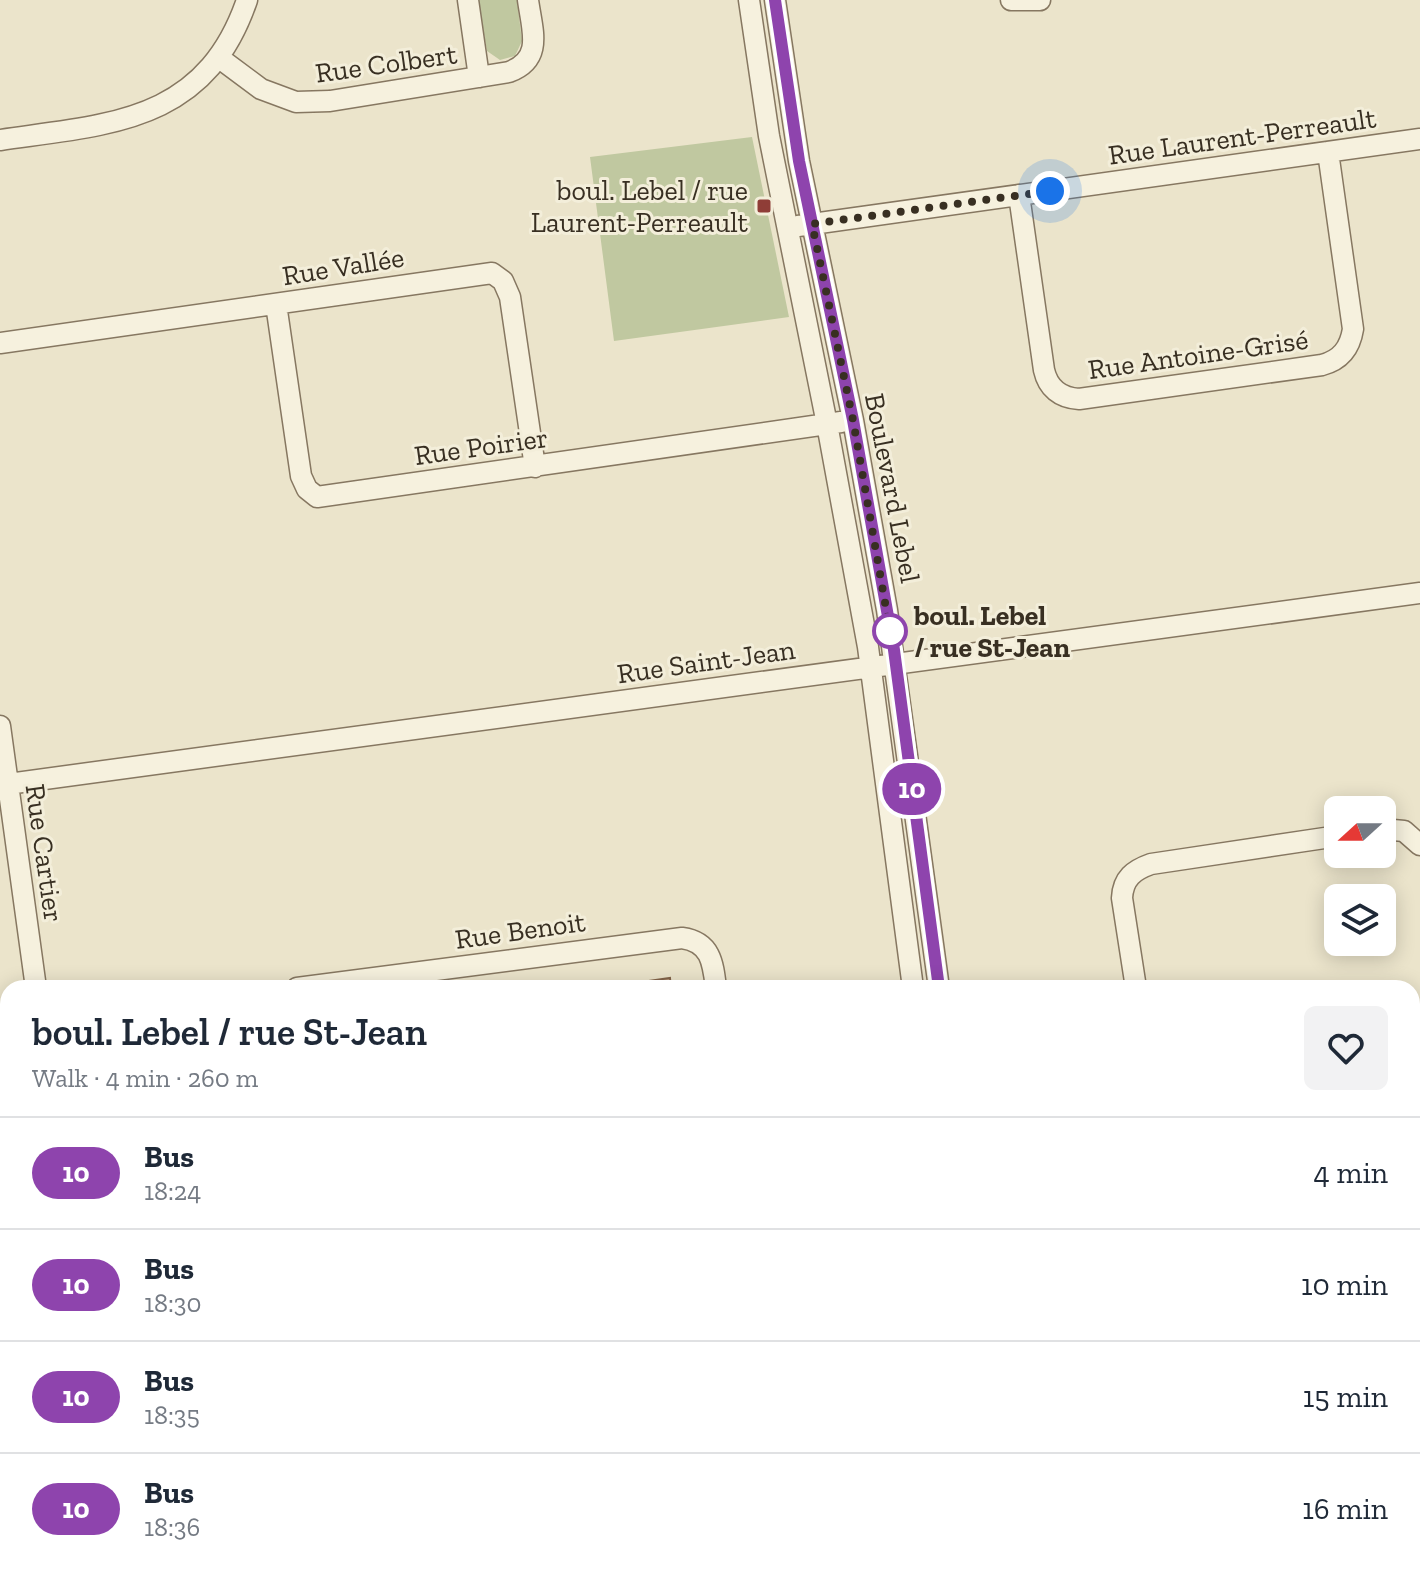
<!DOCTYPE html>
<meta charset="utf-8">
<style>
body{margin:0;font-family:"Zilla Slab",serif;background:#f2f2f3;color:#1f2937;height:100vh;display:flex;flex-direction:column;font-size:30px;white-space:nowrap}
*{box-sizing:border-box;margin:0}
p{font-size:26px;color:#747a83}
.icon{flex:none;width:44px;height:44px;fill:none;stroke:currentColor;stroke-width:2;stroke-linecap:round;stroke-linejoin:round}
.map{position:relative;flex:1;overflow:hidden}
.panel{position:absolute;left:0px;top:980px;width:1420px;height:600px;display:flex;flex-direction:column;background:#fff;border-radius:24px 24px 0 0;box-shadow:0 4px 20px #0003}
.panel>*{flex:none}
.badge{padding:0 16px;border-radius:26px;font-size:28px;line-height:52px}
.needle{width:52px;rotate:249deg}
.buttons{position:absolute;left:1324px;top:796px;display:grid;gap:16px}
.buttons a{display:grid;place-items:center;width:72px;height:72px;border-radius:12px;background:#fff;box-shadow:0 4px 20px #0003;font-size:40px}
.you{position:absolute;width:40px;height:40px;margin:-20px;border:6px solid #fff;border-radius:50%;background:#1a73e8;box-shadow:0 0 0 12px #1a73e833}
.map>.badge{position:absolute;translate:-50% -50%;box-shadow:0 0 0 4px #fff}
.round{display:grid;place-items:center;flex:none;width:84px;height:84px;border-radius:12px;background:#f2f2f3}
.headline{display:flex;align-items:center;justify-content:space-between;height:136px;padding:0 32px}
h1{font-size:38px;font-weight:600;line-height:60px}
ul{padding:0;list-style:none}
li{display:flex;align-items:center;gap:24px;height:112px;padding:0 32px;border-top:2px solid #e0e1e3}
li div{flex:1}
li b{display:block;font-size:30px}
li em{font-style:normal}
li .badge{min-width:88px;font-weight:700;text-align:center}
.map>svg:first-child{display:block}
</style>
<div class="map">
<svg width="1420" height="1580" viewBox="0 0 1420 1580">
<rect width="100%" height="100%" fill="#ebe4cb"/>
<path fill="#c0c8a0" d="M478,0H517L522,41L515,56L500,60L487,51Z
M752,137L789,317L614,341L590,157Z
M71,1572H214L163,1580H76Z"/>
<path fill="#c5a485" stroke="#836449" stroke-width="2" d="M670,978L671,988H620V985Z
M0,1026L8,1076V1082L0,1083Z
M8,1325V1381L0,1382V1327Z
M8,1398V1427L0,1436V1399Z
M1292,1572H1327L1328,1580H1286L1285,1573Z
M1368,1572H1410L1411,1580H1369Z"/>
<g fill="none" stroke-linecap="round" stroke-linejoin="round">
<defs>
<path id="minor" d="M468,0L479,77
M749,0L769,136L827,424L868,647L913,988
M775,0L799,161L853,420L887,610L939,988
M1011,0H1040
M218,57L261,89L296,102L330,101L509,72C544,59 532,30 528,0
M0,140C110,124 205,123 247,0
M1019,195L1044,370C1048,388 1060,398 1079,399L1322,365C1341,360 1350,348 1353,329L1328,152
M798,226L1420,139
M276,304L301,476L307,489L317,497L841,422
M0,343L492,273L503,281L510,297L535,467
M0,726L36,988
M0,785L1420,593
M1382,829L1404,831L1420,845
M297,988L682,938C711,942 713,963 716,988
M1136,988L1122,898C1123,878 1134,870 1151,864L1338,836
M1412,1021L1420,1020
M0,1206L8,1205
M1412,1222L1420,1221
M1412,1428L1420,1427
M0,1501L8,1490
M0,1521L8,1528
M49,1572L55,1580
M643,1572L644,1580
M997,1572L998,1580
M1023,1572L1024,1580
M1245,1572L1246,1580
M318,1580L375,1572"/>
</defs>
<use href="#minor" stroke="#867761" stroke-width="23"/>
<use href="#minor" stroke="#f6f1de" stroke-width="20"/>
</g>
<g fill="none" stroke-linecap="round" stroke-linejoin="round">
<defs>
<path id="line" d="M775,0L799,161L853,420L894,650L939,988"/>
</defs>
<use href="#line" stroke="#fff" stroke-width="18"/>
<use href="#line" stroke="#8e44ad" stroke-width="12"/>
<path stroke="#382f22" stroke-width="8" stroke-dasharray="0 14.4" d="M890,631L853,420L812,224L1050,191"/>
</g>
<rect fill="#8f3d37" stroke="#f3eeda" stroke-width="3" x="756" y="198" width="16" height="16" rx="4"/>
<circle fill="#fff" stroke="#8e44ad" stroke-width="4" cx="890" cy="631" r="16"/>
<g text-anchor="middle" stroke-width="6" stroke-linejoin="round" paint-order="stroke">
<g font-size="28" fill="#382f22" stroke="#f3eeda">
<text transform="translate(386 63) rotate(-8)" y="10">Rue Colbert</text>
<text transform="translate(1242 136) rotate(-8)" y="10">Rue Laurent-Perreault</text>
<text transform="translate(343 266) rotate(-9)" y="10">Rue Vallée</text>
<text transform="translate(1198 354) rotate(-8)" y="10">Rue Antoine-Grisé</text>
<text transform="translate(481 446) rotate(-8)" y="10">Rue Poirier</text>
<text transform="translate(893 488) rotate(79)" y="10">Boulevard Lebel</text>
<text transform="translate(706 661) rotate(-8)" y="10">Rue Saint-Jean</text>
<text transform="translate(45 853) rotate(82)" y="10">Rue Cartier</text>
<text transform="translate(520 930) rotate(-8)" y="10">Rue Benoit</text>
</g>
<g font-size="28" fill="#382f22" stroke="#f3eeda" text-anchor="end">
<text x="748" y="200">boul. Lebel / rue<tspan x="748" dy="32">Laurent-Perreault</tspan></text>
</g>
<g font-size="28" font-weight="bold" fill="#382f22" stroke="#f3eeda" text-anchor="start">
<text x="914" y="625">boul. Lebel<tspan x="914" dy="32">/ rue St-Jean</tspan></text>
</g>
</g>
</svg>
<div class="buttons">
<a><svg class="needle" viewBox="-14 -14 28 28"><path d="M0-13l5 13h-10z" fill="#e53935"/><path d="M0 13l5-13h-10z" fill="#747a83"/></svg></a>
<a><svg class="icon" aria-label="layers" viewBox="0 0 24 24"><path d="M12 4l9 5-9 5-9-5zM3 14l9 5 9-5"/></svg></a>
</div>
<div class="you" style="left:1050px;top:191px"></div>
<b class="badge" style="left:912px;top:789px;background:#8e44ad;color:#fff">10</b>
<section class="panel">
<div class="headline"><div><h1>boul. Lebel / rue St-Jean</h1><p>Walk · 4 min · 260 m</p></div><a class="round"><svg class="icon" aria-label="heart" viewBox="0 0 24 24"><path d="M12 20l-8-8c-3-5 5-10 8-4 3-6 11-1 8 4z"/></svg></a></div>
<ul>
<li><span class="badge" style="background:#8e44ad;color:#fff">10</span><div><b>Bus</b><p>18:24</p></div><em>4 min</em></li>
<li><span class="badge" style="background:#8e44ad;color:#fff">10</span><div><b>Bus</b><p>18:30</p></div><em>10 min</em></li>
<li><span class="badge" style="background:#8e44ad;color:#fff">10</span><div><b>Bus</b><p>18:35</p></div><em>15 min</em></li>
<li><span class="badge" style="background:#8e44ad;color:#fff">10</span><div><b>Bus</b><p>18:36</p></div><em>16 min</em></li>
</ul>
</section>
</div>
